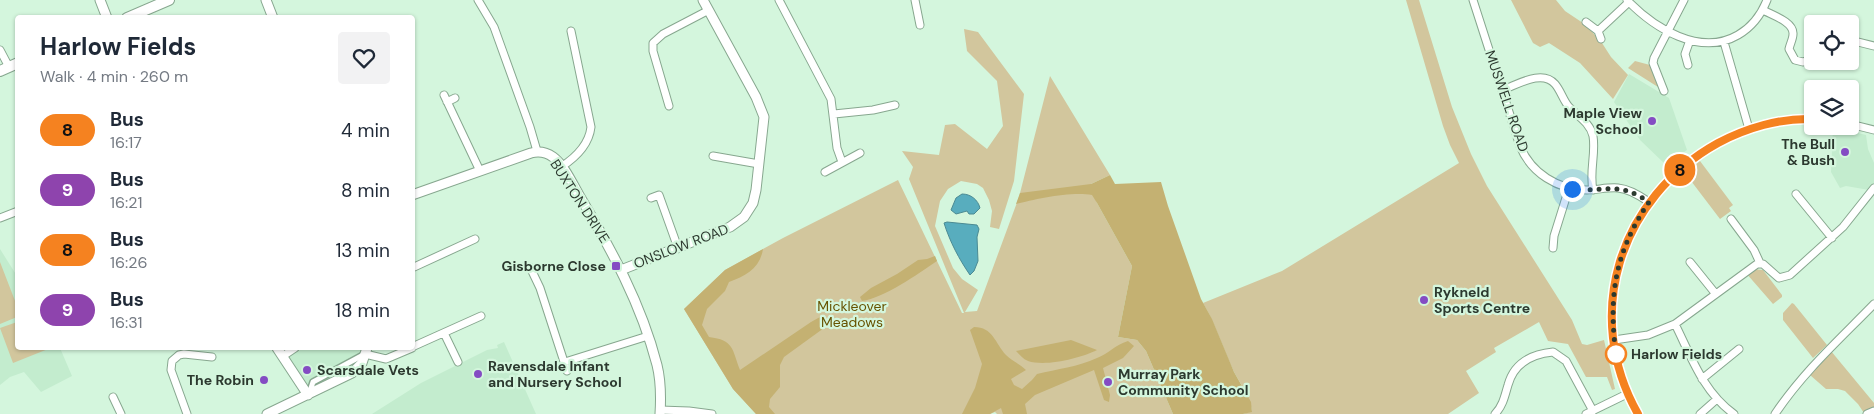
<!DOCTYPE html>
<meta charset="utf-8">
<style>
body{margin:0;font-family:"DM Sans",sans-serif;background:#f2f2f3;color:#1f2937;height:100vh;display:flex;flex-direction:column;font-size:19px;white-space:nowrap}
*{box-sizing:border-box;margin:0}
p{font-size:16px;color:#747a83}
.icon{flex:none;width:28px;height:28px;fill:none;stroke:currentColor;stroke-width:2;stroke-linecap:round;stroke-linejoin:round}
.map{position:relative;flex:1;overflow:hidden}
.sheet{position:absolute;left:15px;top:15px;width:400px;height:335px;display:flex;flex-direction:column;background:#fff;border-radius:5px;box-shadow:0 1px 4px #0004}
.sheet>*{flex:none}
.badge{padding:0 10px;border-radius:16px;font-size:18px;line-height:32px}
.buttons{position:absolute;left:1804px;top:15px;display:grid;gap:10px}
.buttons a{display:grid;place-items:center;width:55px;height:55px;border-radius:5px;background:#fff;box-shadow:0 1px 4px #0004;font-size:25px}
.you{position:absolute;width:25px;height:25px;margin:-12px;border:4px solid #fff;border-radius:50%;background:#1a73e8;box-shadow:0 0 0 8px #1a73e833}
.map>.badge{position:absolute;translate:-50% -50%;box-shadow:0 0 0 2px #fff}
.round{display:grid;place-items:center;flex:none;width:52px;height:52px;border-radius:5px;background:#f2f2f3}
.summary{display:flex;align-items:center;justify-content:space-between;height:85px;padding:0 25px}
h1{font-size:24px;font-weight:700;line-height:38px}
ul{padding:0;list-style:none}
li{display:flex;align-items:center;gap:15px;height:60px;padding:0 25px}
li div{flex:1}
li b{display:block;font-size:19px}
li em{font-style:normal}
li .badge{min-width:55px;font-weight:700;text-align:center}
.map>svg:first-child{display:block}
</style>
<div class="map">
<svg width="1874" height="414" viewBox="0 0 1874 414">
<rect width="100%" height="100%" fill="#d4f6dd"/>
<path fill="#c3ecce" d="M1629,74L1669,98L1687,150L1666,165L1640,140L1614,102Z
M1833,127L1866,135L1868,149L1874,163V183L1869,190L1846,186L1840,188L1831,172Z
M0,249L17,276L18,348H60L72,376L41,392L24,372L10,377L0,385Z
M504,342L536,414H372L421,383L487,350L498,348L497,345Z
M288,348H362L354,366L310,390L283,350Z"/>
<path fill="#d2c69d" d="M1406,0H1419L1452,107L1471,154L1487,186L1572,320L1582,344L1587,345L1604,340L1615,389L1612,390L1607,377H1586L1568,344L1548,341L1539,322L1494,348L1496,352L1466,371L1479,393L1448,414H1243L1252,411C1250,397 1241,385 1234,372C1223,349 1216,325 1203,303L1282,271L1459,163L1450,145L1443,126Z
M1511,0H1556L1565,11L1586,25L1602,43L1611,57L1628,75L1613,99L1580,63L1549,43L1540,47L1533,43Z
M964,29L978,32L1024,94L1014,181L999,229L990,227L992,211L989,200L983,188L977,184L961,181L948,189L940,201L935,226L953,268L962,279L978,290L965,312L977,311L1019,197L1050,76L1110,175L1091,184L1097,203L1132,266L1118,337L1137,340L1146,351L1173,414H997L995,412L990,414H756L733,389L684,309L725,270L783,238L898,180L962,313H964L909,179L913,167L902,151L939,155L945,125L955,124L987,149L1003,126L997,81L967,51Z
M1635,61L1650,65L1658,87L1628,68Z
M1700,161L1733,205L1729,208L1731,211L1720,219L1685,173Z
M0,262L17,306V317L0,324Z
M1752,269L1763,270L1782,295V297L1773,304L1746,273Z
M1792,303L1794,304L1827,345L1813,358L1783,320V313Z
M17,322L18,348H47L48,349L13,363L0,328Z
M1831,351L1874,403V408L1864,413L1858,404L1845,391L1838,389H1826L1810,375Z"/>
<path fill="#c4b172" d="M1110,175L1115,184L1161,182L1168,206L1201,299L1212,319L1234,372L1251,402L1252,412L1243,414H1173L1146,351L1137,340L1118,337L1132,266L1097,203L1092,195C1072,191 1035,199 1016,204L1020,193L1091,184Z
M763,249C760,268 746,276 729,282L725,291L707,309L702,325L709,337C734,340 732,349 740,370L811,322L820,317L825,319L827,325L824,328L784,357L780,365V387L770,399L769,407L775,414H756L733,389L684,309L725,270Z
M935,256L937,261C918,274 884,298 862,301L860,297L871,288L897,274L918,260L927,259Z
M974,327C993,327 995,343 1006,355C1012,361 1020,364 1026,370L1011,379L1014,385L1022,389L1032,380L1037,374C1057,369 1078,367 1097,358C1108,354 1115,345 1128,341L1134,346L1123,358L1103,368L1110,395L1109,402L1104,400L1094,370L1035,395L1025,404L1027,414H1003L1001,408L990,414H962L975,388L982,364L970,330Z
M1071,340L1097,350C1081,358 1046,367 1028,361C1023,359 1020,355 1016,351Z"/>
<path fill="#58adbe" stroke="#4b8a93" d="M962,194C971,194 978,200 980,208L974,214H969L967,211L956,214L951,210L956,198Z
M947,222L977,225L979,229L977,237L978,261L974,271L970,275C959,259 950,242 944,223Z"/>
<g fill="none" stroke-linecap="round" stroke-linejoin="round">
<defs>
<path id="pedestrian" d="M309,394L313,382L365,354"/>
<path id="minor" d="M478,0L494,27L530,127L537,151
M779,0L831,99L837,148L842,162
M915,0L920,25
M1473,0L1520,146C1531,173 1558,190 1587,190C1597,190 1608,187 1618,188C1629,189 1639,195 1649,202
M1627,0C1654,28 1700,57 1738,35C1752,27 1761,15 1767,0
M1763,10C1772,15 1794,22 1793,34C1793,39 1790,44 1789,49L1795,60L1803,62L1812,59
M1586,22L1598,31L1601,39
M1598,31L1629,2
M1850,40L1874,46
M1724,42L1749,129
M0,50L9,67
M1688,65L1685,54L1690,40
M1502,90C1517,85 1542,69 1555,84C1561,91 1563,100 1569,107C1578,116 1590,123 1593,136C1596,154 1589,172 1593,190
M1664,91L1653,63L1654,58L1684,0
M444,95L480,171
M447,102L455,98
M669,106L653,51V43L663,34L709,10
M834,114L873,110L895,105
M1850,124L1874,130
M713,156L759,164
M561,167C575,158 589,144 591,127L571,31
M825,172L860,153
M1796,194L1832,238
M651,198L659,195L678,248
M0,218L18,211
M1731,219L1754,250L1760,263
M1553,248L1554,236L1569,188
M1690,262L1715,293
M521,267H530L540,288L567,371
M412,268L475,239
M1675,324C1691,356 1703,392 1734,414
M444,333L458,362
M1614,340L1648,335L1675,324L1757,264H1763L1779,278L1790,275L1843,227L1874,188
M412,347L481,316
M365,354L386,359L412,348
M283,356L295,348
M565,362L648,336
M1702,379L1739,349
M113,397L121,414
M660,410L689,411L712,414
M187,414L171,370L172,361L179,355L184,354L212,357
M1495,414C1503,406 1505,395 1508,385C1514,363 1532,354 1553,352L1566,361L1593,411
M1586,414L1627,394
M1638,414C1583,315 1619,197 1718,143C1747,128 1780,118 1812,119
M1700,414L1717,399
M1775,414C1804,371 1838,341 1874,304
M1867,414L1874,411"/>
<path id="tertiary" d="M100,0L107,18
M266,0L273,18
M412,195L531,153C539,151 546,152 553,157C564,165 572,183 579,195C611,249 641,303 657,365C661,381 661,398 660,414
M621,270L730,227L744,217L753,203L756,190L764,117L756,97L703,0
M277,348L308,395
M267,414L352,373L362,363L367,348"/>
<path id="secondary" d="M127,18L169,0
M0,71L18,63"/>
</defs>
<use href="#pedestrian" stroke="#87a78f" stroke-width="8"/>
<use href="#minor" stroke="#87a78f" stroke-width="9"/>
<use href="#tertiary" stroke="#87a78f" stroke-width="11"/>
<use href="#secondary" stroke="#87a78f" stroke-width="12"/>
<use href="#pedestrian" stroke="#fff" stroke-width="5"/>
<use href="#minor" stroke="#fff" stroke-width="7"/>
<use href="#tertiary" stroke="#fff" stroke-width="9"/>
<use href="#secondary" stroke="#fff" stroke-width="10"/>
</g>
<g fill="none" stroke-linecap="round" stroke-linejoin="round">
<defs>
<path id="line" d="M1638,414C1582,315 1619,198 1718,143C1746,128 1780,118 1812,119"/>
</defs>
<use href="#line" stroke="#fff" stroke-width="11"/>
<use href="#line" stroke="#f58220" stroke-width="8"/>
<path stroke="#2c392f" stroke-width="5" stroke-dasharray="0 9" d="M1572,189C1606,193 1617,180 1649,202C1613,255 1608,300 1617,362L1616,354"/>
</g>
<g fill="#844cc3" stroke="#d4f6dd" stroke-width="2">
<circle cx="1652" cy="121" r="5"/>
<circle cx="1845" cy="152" r="5"/>
<rect x="611" y="261" width="10" height="10" rx="2.5"/>
<circle cx="1424" cy="300" r="5"/>
<circle cx="307" cy="370" r="5"/>
<circle cx="478" cy="374" r="5"/>
<circle cx="264" cy="380" r="5"/>
<circle cx="1108" cy="382" r="5"/>
</g>
<circle fill="#fff" stroke="#f58220" stroke-width="2.5" cx="1616" cy="354" r="10"/>
<g text-anchor="middle" stroke-width="4.5" stroke-linejoin="round" paint-order="stroke">
<g font-size="14" fill="#2c392f" stroke="#d4f6dd">
<text transform="translate(1507 101) rotate(71)" y="5">MUSWELL ROAD</text>
<text transform="translate(580 201) rotate(57)" y="5">BUXTON DRIVE</text>
<text transform="translate(681 246) rotate(-21)" y="5">ONSLOW ROAD</text>
</g>
<g font-size="14" font-weight="bold" fill="#2c392f" stroke="#d4f6dd" text-anchor="end">
<text x="1642" y="118">Maple View<tspan x="1642" dy="16">School</tspan></text>
<text x="1835" y="149">The Bull<tspan x="1835" dy="16">&amp; Bush</tspan></text>
<text x="606" y="271">Gisborne Close</text>
<text x="1434" y="297" text-anchor="start">Rykneld<tspan x="1434" dy="16">Sports Centre</tspan></text>
<text x="488" y="371" text-anchor="start">Ravensdale Infant<tspan x="488" dy="16">and Nursery School</tspan></text>
<text x="317" y="375" text-anchor="start">Scarsdale Vets</text>
<text x="1118" y="379" text-anchor="start">Murray Park<tspan x="1118" dy="16">Community School</tspan></text>
<text x="254" y="385">The Robin</text>
</g>
<g font-size="14" fill="#665200" stroke="#d4f6dd">
<text x="852" y="311">Mickleover<tspan x="852" dy="16">Meadows</tspan></text>
</g>
<g font-size="14" font-weight="bold" fill="#2c392f" stroke="#d4f6dd" text-anchor="start">
<text x="1631" y="359">Harlow Fields</text>
</g>
</g>
</svg>
<div class="buttons">
<a><svg class="icon" aria-label="locate" viewBox="0 0 24 24"><circle cx="12" cy="12" r="6"/><path d="M12 2v4M12 18v4M2 12h4M18 12h4"/></svg></a>
<a><svg class="icon" aria-label="layers" viewBox="0 0 24 24"><path d="M12 4l9 5-9 5-9-5zM3 14l9 5 9-5"/></svg></a>
</div>
<div class="you" style="left:1572px;top:189px"></div>
<b class="badge" style="left:1680px;top:170px;background:#f58220;color:#111">8</b>
<section class="sheet">
<div class="summary"><div><h1>Harlow Fields</h1><p>Walk · 4 min · 260 m</p></div><a class="round"><svg class="icon" aria-label="heart" viewBox="0 0 24 24"><path d="M12 20l-8-8c-3-5 5-10 8-4 3-6 11-1 8 4z"/></svg></a></div>
<ul>
<li><span class="badge" style="background:#f58220;color:#111">8</span><div><b>Bus</b><p>16:17</p></div><em>4 min</em></li>
<li><span class="badge" style="background:#8e44ad;color:#fff">9</span><div><b>Bus</b><p>16:21</p></div><em>8 min</em></li>
<li><span class="badge" style="background:#f58220;color:#111">8</span><div><b>Bus</b><p>16:26</p></div><em>13 min</em></li>
<li><span class="badge" style="background:#8e44ad;color:#fff">9</span><div><b>Bus</b><p>16:31</p></div><em>18 min</em></li>
</ul>
</section>
</div>
